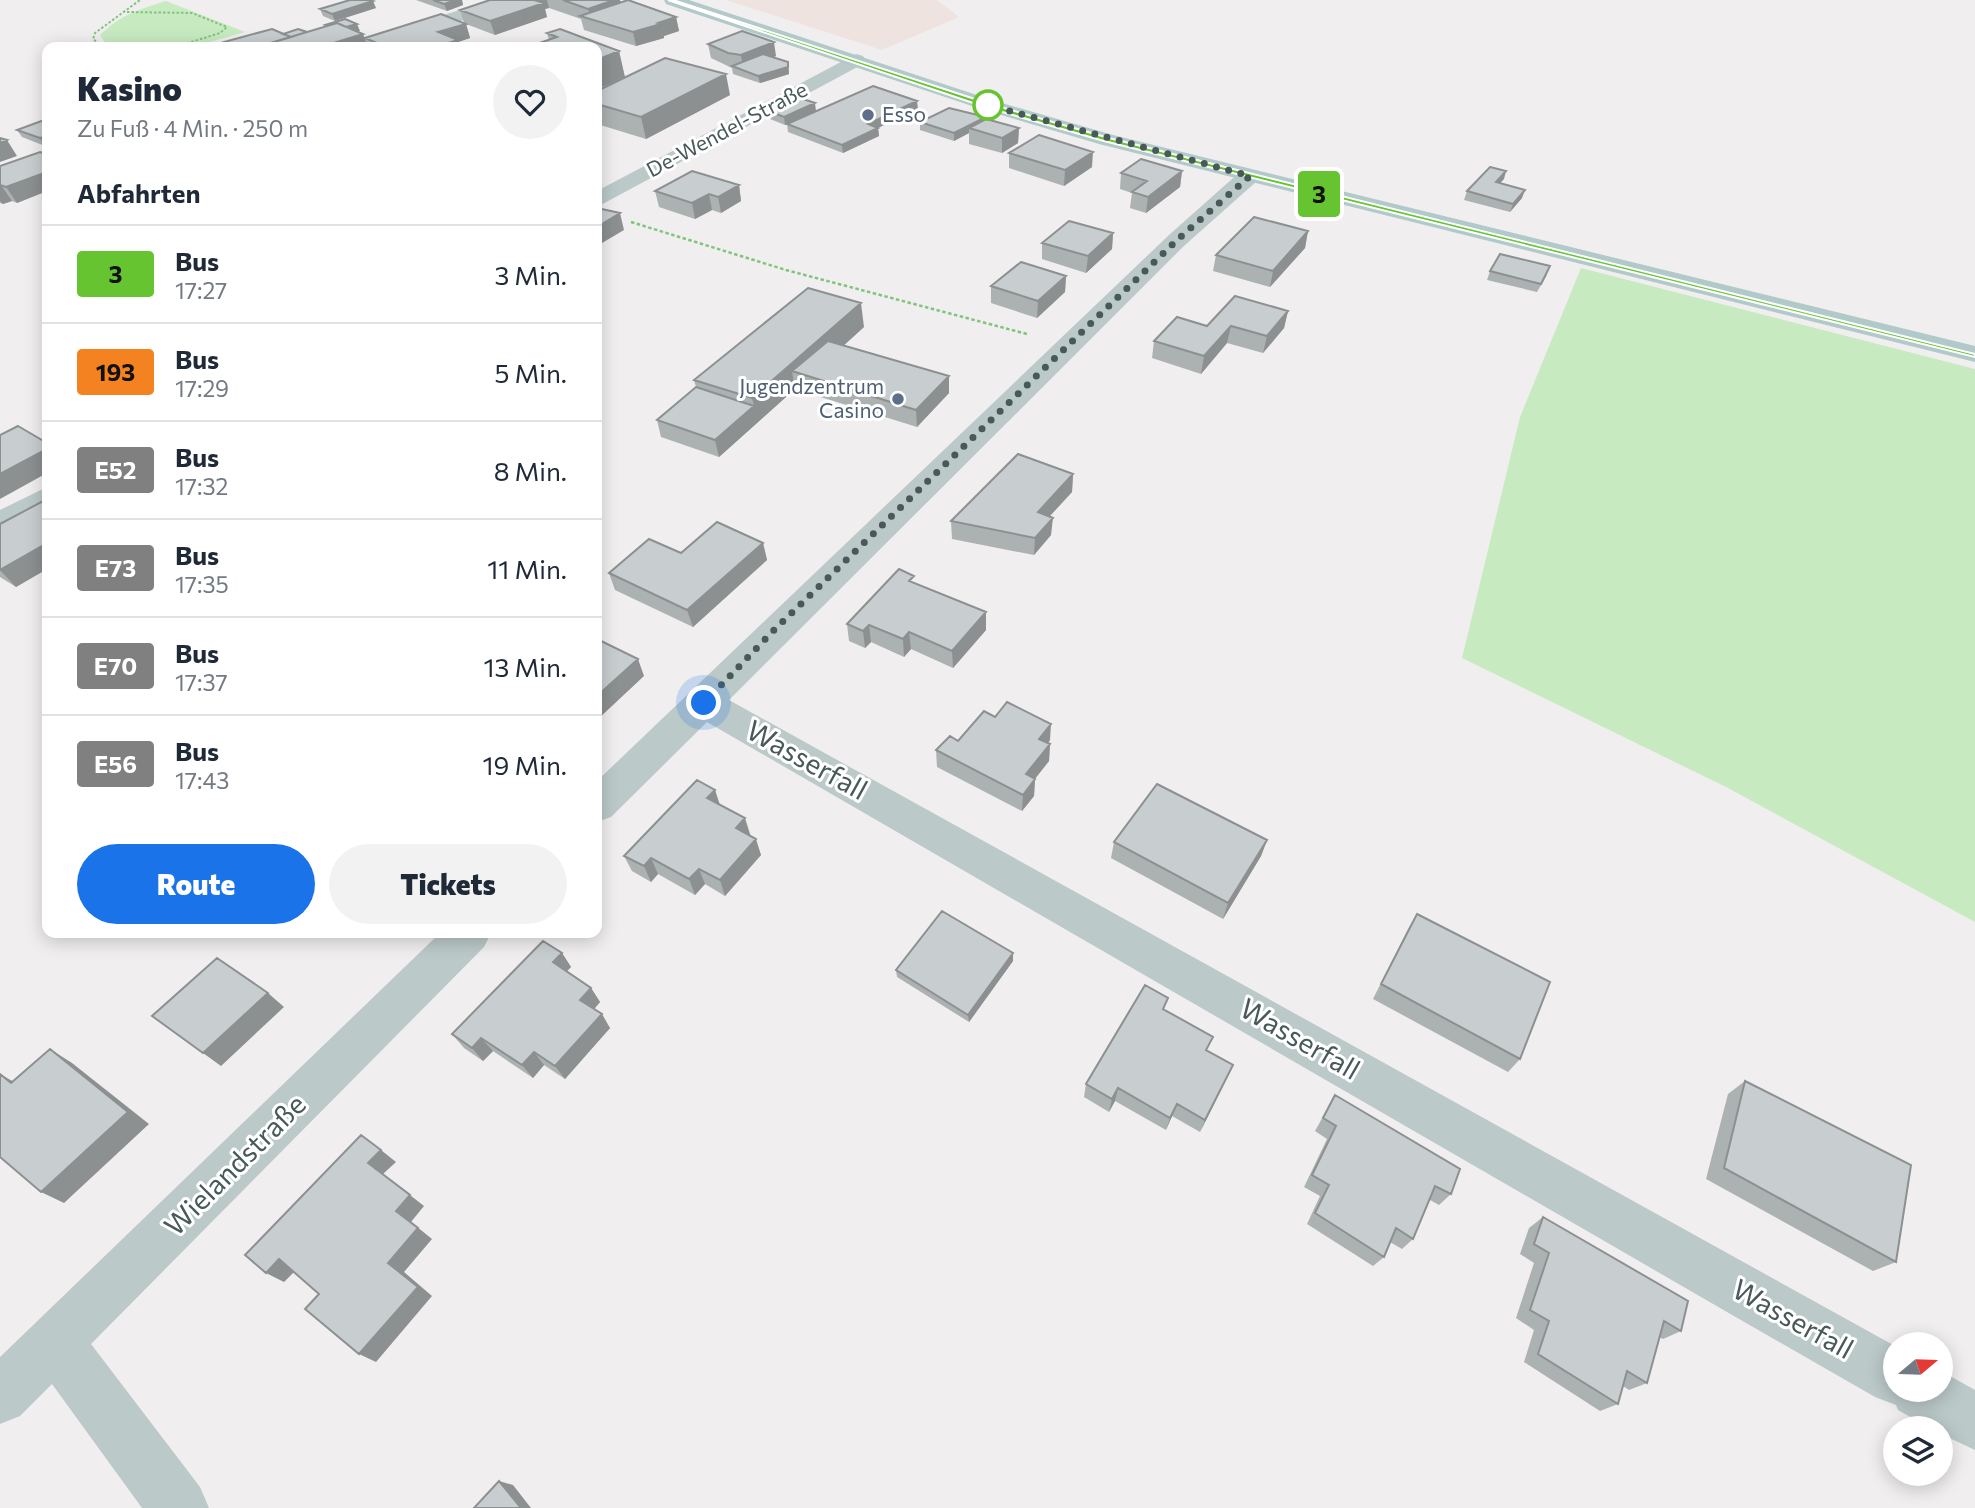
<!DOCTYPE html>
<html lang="de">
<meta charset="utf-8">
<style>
body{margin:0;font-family:Commissioner,sans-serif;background:#f2f2f3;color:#1f2937;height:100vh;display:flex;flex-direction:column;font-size:26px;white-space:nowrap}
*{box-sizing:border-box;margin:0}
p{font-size:23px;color:#747a83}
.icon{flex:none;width:38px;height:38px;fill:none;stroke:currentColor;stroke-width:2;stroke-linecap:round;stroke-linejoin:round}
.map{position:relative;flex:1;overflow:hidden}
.details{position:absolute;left:42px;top:42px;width:560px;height:896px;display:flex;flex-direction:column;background:#fff;border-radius:14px;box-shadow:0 4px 18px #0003}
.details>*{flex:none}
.badge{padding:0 14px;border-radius:5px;font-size:24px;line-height:46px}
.needle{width:46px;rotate:71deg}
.controls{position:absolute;left:1883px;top:1332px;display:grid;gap:14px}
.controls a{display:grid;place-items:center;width:70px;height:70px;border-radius:50%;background:#fff;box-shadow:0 4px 18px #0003;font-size:35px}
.you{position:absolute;width:35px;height:35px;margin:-18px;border:5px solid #fff;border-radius:50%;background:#1a73e8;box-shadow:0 0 0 10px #1a73e833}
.map>.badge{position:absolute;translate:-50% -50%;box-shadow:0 0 0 4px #fff}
h2{padding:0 35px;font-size:26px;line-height:63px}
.round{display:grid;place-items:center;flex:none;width:74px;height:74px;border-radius:37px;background:#f2f2f3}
.summary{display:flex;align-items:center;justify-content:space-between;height:119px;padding:0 35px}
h1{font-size:33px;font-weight:800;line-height:52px}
.cta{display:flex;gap:14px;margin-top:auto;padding:14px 35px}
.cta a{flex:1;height:80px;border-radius:42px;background:#1a73e8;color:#fff;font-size:28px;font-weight:800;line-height:80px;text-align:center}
.cta a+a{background:#f2f2f3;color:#1f2937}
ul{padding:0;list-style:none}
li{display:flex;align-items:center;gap:21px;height:98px;padding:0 35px;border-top:2px solid #e0e1e3}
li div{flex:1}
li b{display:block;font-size:26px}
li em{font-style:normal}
li .badge{min-width:77px;font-weight:700;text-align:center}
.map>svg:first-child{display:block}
</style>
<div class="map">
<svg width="1975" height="1508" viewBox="0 0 1975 1508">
<rect width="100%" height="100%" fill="#f0eeef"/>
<path fill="#efe3e0" d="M726,0H937L959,17L882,50Z"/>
<path fill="#c8eac1" d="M166,1L245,32L192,47H112L106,44L100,35C120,15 140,9 166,1Z
M1581,268L1975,369V922L1728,788L1462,658L1520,417Z"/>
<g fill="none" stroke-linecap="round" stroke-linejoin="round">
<path stroke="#80c47d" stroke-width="2" stroke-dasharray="2.5 2" stroke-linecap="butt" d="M127,12L192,13L227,27L220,33L175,47
M103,47L93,39L95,33L140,0"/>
<path stroke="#80c47d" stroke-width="2.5" stroke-dasharray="3.5 2.5" stroke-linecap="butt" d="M631,222L786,270L1027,334"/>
<path fill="#bbc9c8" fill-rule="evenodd" d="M493,0H519L517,4L375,47H348L351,43Z
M856,54L863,56L865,60L863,64L597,207V191Z
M1249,169L1260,176L1257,181L1185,245L729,700L1895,1346V1390H1941V1371L1975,1390V1450L1941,1434V1428H1930L1898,1410L1896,1405L1875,1397L1727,1312L707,722L611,817L597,822V781L1169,235L1241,171Z
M47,487V510L0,533V510Z
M440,933H491L484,947L91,1344L200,1487L209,1508H142L52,1384L20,1416L0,1424V1357Z"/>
<path fill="#b1cac9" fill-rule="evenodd" d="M664,0H689L995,101L1113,135L1975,346V362L1099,144L981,109L666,4Z"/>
</g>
<path fill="#acb1b2" d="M416,0H462L463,5L447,11Z
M490,0H620L621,3L676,17L679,31L664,36V38L636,46L584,30L581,19L549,8L545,9L547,17L495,35L466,24L470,38L458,42L460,47H368L365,38L464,23L460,10Z
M376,8L335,21L323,16L320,9Z
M547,33L619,51L625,77L730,95L646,139L597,124V91L619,80L549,40Z
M708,44L776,56L773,57L788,62L789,74L760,83L733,74L732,68L711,58Z
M918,109L878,128L879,136L843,153L788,132L787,124Z
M769,111H816L785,125L770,119Z
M47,119V145L45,146L22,137L17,130Z
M986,119L1019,128L1018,143L1002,153L969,144V133L954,141L920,130V122Z
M1009,153L1092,167L1064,186L1009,168Z
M47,155V191L17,203L12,201L3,204L0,203V166Z
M1182,171L1180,187L1146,213L1130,208L1132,193L1120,189L1121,173Z
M1504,179L1500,183L1522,198L1510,212L1464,200L1467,191Z
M739,185L741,201L721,213L712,210L695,219L659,207L655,191Z
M1308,231L1305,248L1270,287L1213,271L1216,255Z
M1113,233L1112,249L1086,273L1042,259V243Z
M1490,271L1547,275L1537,292L1487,280Z
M1066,276L1065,292L1037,318L991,303V286Z
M1288,311L1284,328L1263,353L1227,343L1201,374L1152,358L1154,341L1207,326Z
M864,327L844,345L949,376V393L917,427L795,389L719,457L661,437L657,420L696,387L694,380Z
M1073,474L1072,492L1049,517L1051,535L1034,555L952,539L951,521Z
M47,499V569L16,587L0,577V524Z
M763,543L767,560L693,627L615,590L609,573L681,553Z
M914,583L986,630L953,668L911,649L904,657L871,642L865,648L849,641L847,624Z
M995,717L1050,740L1048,743L1050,744L1049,761L1035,779L1034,796L1022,811L937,767L936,750L958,741Z
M715,790L720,805L750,834L761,855L725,896L705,884L695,895L658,874L651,882L632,871L624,856Z
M1267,840L1261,856L1223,919L1111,858L1114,842Z
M1417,914L1520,1059L1508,1072L1373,999L1408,929Z
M562,953L571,967L567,971L591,988L600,1002L594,1009L610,1028L565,1079L544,1065L533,1078L493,1051L483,1061L464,1048L452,1034Z
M1013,961L969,1022L897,977L896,970Z
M1165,1010L1208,1051L1233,1065L1200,1132L1172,1116L1166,1130L1115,1101L1109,1112L1084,1097L1086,1084Z
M1745,1081L1896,1262L1873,1271L1706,1179L1728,1094Z
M1335,1095L1451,1194L1439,1205L1430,1200L1413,1239L1402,1249L1390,1242L1384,1257L1373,1266L1307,1224L1320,1196L1304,1187L1327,1139L1315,1131Z
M1543,1217L1681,1331L1663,1339L1659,1337L1647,1383L1629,1390L1623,1386L1618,1404L1600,1411L1524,1362L1534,1330L1516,1318L1534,1263L1520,1254L1529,1228Z"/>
<path fill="#8c9091" d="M456,0H462L463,5L447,11L444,4Z
M531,0H547L549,8L545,9L547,17L495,35L490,21Z
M614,0H620L623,12L591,19L588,9Z
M373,1L376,8L335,21L332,14Z
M676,17L679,31L664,36V38L636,46L633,32Z
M357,24L360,31L339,37L336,30Z
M466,24L470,38L458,42L460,47H436L438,32Z
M363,34L368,47H327V45Z
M774,42L776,56L743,69L741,55Z
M619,51L625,78L597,89V60Z
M788,62L789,74L760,83L758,76Z
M726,74L730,95L646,139L641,117Z
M917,101L918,109L869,132L868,124Z
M815,103L816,111L785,125L784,117Z
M986,117V125L969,128V133L954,141V133Z
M878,128L879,136L843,153L842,145Z
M1019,128L1018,143L1002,153V138Z
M47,136V145L45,146L40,138Z
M7,140L17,156L0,162V143Z
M1093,152L1092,167L1064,186L1065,170Z
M1182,171L1180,187L1146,213L1148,197Z
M1506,171L1504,179L1493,190L1496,182Z
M47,172V191L17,203L6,187Z
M0,185H1L12,201L3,204L0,201Z
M739,185L741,201L721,213L718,197Z
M1525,190L1522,198L1510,212L1513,204Z
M709,194L712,210L695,219L692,203Z
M620,213L624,230L597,246V227Z
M1308,231L1305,248L1270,287L1273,271Z
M1113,233L1112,249L1086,273L1088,256Z
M1066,276L1065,292L1037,318L1038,301Z
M861,303L864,327L809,377L792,371L795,389L719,457L715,440L754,406L752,398Z
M1288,311L1284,328L1263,353L1267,336Z
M1231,326L1227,343L1201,374L1204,356Z
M949,376V393L917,427L916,410Z
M47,449V473L0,499V474Z
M1073,474L1072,492L1037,530L1038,512Z
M1053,518L1051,535L1034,555L1035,538Z
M47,543V569L16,587L0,570Z
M763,543L767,560L693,627L687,610Z
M986,612V630L953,668L952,651Z
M869,625L871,642L865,648L863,631Z
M909,632L911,649L904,657L903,639Z
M638,659L644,676L597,720V696Z
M1051,724L1050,740L1038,755L1039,739Z
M1050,744L1049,761L1025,791L1026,774Z
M1035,779L1034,796L1022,811L1023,795Z
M715,790L720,806L707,798Z
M745,818L750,834L741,844L736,828Z
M756,839L761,855L725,896L720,880Z
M1267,840L1261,856L1223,919L1228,903Z
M651,858L658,874L651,882L644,866Z
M699,869L705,884L695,895L689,879Z
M357,933H366L361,937Z
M562,953L571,967L562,976L553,962Z
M1013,953V961L969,1022L968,1015Z
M591,988L600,1002L590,1014L580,1000Z
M268,993L284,1007L221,1066L203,1053Z
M602,1014L610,1028L565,1079L555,1066Z
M481,1038L493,1051L483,1061L472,1048Z
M50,1049L72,1063L149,1124L64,1203L41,1192Z
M534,1052L544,1065L533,1078L522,1065Z
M1233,1065L1227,1078L1200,1132L1205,1120Z
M0,1074L21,1086L11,1083Z
M1118,1088L1115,1101L1109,1112L1112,1099Z
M1177,1104L1172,1116L1166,1130L1170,1118Z
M381,1150L396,1162L383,1174L424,1206L411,1222L432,1239L404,1272L432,1296L376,1362L359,1354L388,1263L396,1211L368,1163Z
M279,1259L297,1269L284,1282L266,1273Z
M499,1481L513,1485L531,1508H521Z"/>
<path fill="#c8cecf" stroke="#8c9091" stroke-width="2" d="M350,0H370L373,1L332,14L320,9Z
M433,0H456L444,4Z
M490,0H534L544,3L490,21L460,10Z
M563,0H614L588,9Z
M628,0L676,17L658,23L661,24L633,32L580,16Z
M441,14L466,24L438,32L458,40L436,47H403L399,45L392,47H386L365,38Z
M345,19L357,24L346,27L337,23L327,26L325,25Z
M337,23L363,34L327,45L331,47H257Z
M272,29L291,37L257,47H234L224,42Z
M298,29L307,32L291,37L283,34Z
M560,29L619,51L597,60V47H528L557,37L547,33Z
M742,31L774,42L741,55L728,53L708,44Z
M763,54L788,62V67L758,76L732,66Z
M665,58L726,74L641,117L597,104V91Z
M873,86L917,101L868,124L878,128L842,145L787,124Z
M800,98L815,103L784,117L769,111Z
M949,108L986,117L954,133L920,122Z
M47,119V136L40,138L17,130Z
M986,119L1019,128L1002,138L969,128Z
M1039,135L1093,152L1065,170L1009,153Z
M0,138L7,140L0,143Z
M40,152L47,155V172L6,187L0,185V166Z
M1141,159L1182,171L1148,197L1132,192L1147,181L1121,173Z
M1490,167L1506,171L1496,182L1525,190L1513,204L1467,191Z
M692,171L739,185L718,197L709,194L692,203L655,191Z
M597,208L620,213L597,227Z
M1254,217L1308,231L1273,271L1216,255Z
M1069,221L1113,233L1088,256L1042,243Z
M1500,254L1550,266L1541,284L1490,271Z
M1021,262L1066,276L1038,301L991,286Z
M808,288L861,303L752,398L694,380Z
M1235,296L1288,311L1267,336L1231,326L1204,356L1154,341L1177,317L1207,326Z
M828,341L949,376L916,410L792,371Z
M696,387L754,406L715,440L657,420Z
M18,426L47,443V449L0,474V435Z
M1018,454L1073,474L1038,512L1053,518L1035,538L951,521Z
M47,499V543L0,570V524Z
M717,522L763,543L687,610L609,573L649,539L681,553Z
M899,569L914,576L909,581L986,612L952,651L909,632L903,639L869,625L863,631L847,624Z
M597,639L638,659L597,696Z
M1007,702L1051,724L1039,739L1050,744L1026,774L1035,779L1023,795L936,750L950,736L958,741L984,711L995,717Z
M697,780L715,790L707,798L745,818L736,828L756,839L720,880L699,869L689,879L651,858L644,866L624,856Z
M1157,784L1267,840L1228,903L1114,842Z
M942,911L1013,953L968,1015L896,970Z
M1417,914L1550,982L1520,1059L1381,984Z
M543,941L562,953L553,962L591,988L580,1000L602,1014L555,1066L534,1052L522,1065L481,1038L472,1048L452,1034Z
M217,958L268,993L203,1053L152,1016Z
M1145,985L1168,998L1163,1009L1213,1037L1206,1050L1233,1065L1205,1120L1177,1104L1170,1118L1118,1088L1112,1099L1086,1084Z
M50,1049L128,1112L41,1192L0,1157V1074L11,1083Z
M1745,1081L1911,1165L1896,1262L1724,1168Z
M1335,1095L1460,1169L1451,1194L1435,1186L1413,1239L1396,1228L1384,1257L1315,1213L1329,1185L1312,1175L1336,1126L1323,1118Z
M361,1135L381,1150L368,1163L410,1195L396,1211L418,1228L388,1263L418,1287L359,1354L305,1309L319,1294L279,1259L266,1273L245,1255Z
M1543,1217L1688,1301L1681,1331L1664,1321L1647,1383L1627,1371L1618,1404L1538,1354L1549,1321L1530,1310L1549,1253L1534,1244Z
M499,1481L521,1508H474Z"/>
<path fill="#66c430" stroke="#fff" stroke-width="2" d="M668,0H673L990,104L1109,138L1975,354V357L1104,141L985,107Z"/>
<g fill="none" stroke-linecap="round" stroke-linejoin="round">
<path stroke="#485958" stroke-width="7" stroke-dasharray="0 12.6" d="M704,703L775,629L1177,240L1250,176L988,105"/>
</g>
<circle fill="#fff" stroke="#66c430" stroke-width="3.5" cx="988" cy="105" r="14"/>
<g fill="#5c6f8a" stroke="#fff" stroke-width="2.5">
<circle cx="868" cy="115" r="7"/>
<circle cx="898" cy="399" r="7"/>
</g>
<g text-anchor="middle" stroke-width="6" stroke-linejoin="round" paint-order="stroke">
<g font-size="21" fill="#4e5e75" stroke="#fff" text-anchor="start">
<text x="882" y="122">Esso</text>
<text x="884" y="394" text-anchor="end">Jugendzentrum<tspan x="884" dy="24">Casino</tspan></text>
</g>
<g font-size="21" fill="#485958" stroke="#fff">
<text transform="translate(727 130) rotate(-28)" y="7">De-Wendel-Straße</text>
</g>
<g font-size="28" fill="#485958" stroke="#fff">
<text transform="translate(807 760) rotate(29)" y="10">Wasserfall</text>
<text transform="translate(1300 1039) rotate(30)" y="10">Wasserfall</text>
<text transform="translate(235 1165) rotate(-45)" y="10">Wielandstraße</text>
<text transform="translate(1793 1319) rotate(29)" y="10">Wasserfall</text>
</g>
</g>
</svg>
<div class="controls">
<a><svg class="needle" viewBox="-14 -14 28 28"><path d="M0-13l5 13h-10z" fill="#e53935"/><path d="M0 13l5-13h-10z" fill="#747a83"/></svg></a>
<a><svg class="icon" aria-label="layers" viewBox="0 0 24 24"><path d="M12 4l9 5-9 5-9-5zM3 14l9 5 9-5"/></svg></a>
</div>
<div class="you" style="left:704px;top:703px"></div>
<b class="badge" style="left:1319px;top:194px;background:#66c430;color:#111">3</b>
<section class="details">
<div class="summary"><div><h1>Kasino</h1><p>Zu Fuß · 4 Min. · 250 m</p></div><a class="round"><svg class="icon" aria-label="heart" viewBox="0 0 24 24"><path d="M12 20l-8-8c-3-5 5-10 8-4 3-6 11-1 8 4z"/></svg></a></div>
<h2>Abfahrten</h2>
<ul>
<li><span class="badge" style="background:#66c430;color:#111">3</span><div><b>Bus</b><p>17:27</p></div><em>3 Min.</em></li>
<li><span class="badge" style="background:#f58220;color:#111">193</span><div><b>Bus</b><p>17:29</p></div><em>5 Min.</em></li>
<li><span class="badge" style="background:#808080;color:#fff">E52</span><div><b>Bus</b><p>17:32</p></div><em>8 Min.</em></li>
<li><span class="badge" style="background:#808080;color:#fff">E73</span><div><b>Bus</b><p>17:35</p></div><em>11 Min.</em></li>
<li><span class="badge" style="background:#808080;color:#fff">E70</span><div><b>Bus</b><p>17:37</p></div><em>13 Min.</em></li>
<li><span class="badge" style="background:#808080;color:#fff">E56</span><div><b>Bus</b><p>17:43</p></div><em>19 Min.</em></li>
</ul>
<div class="cta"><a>Route</a><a>Tickets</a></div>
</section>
</div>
